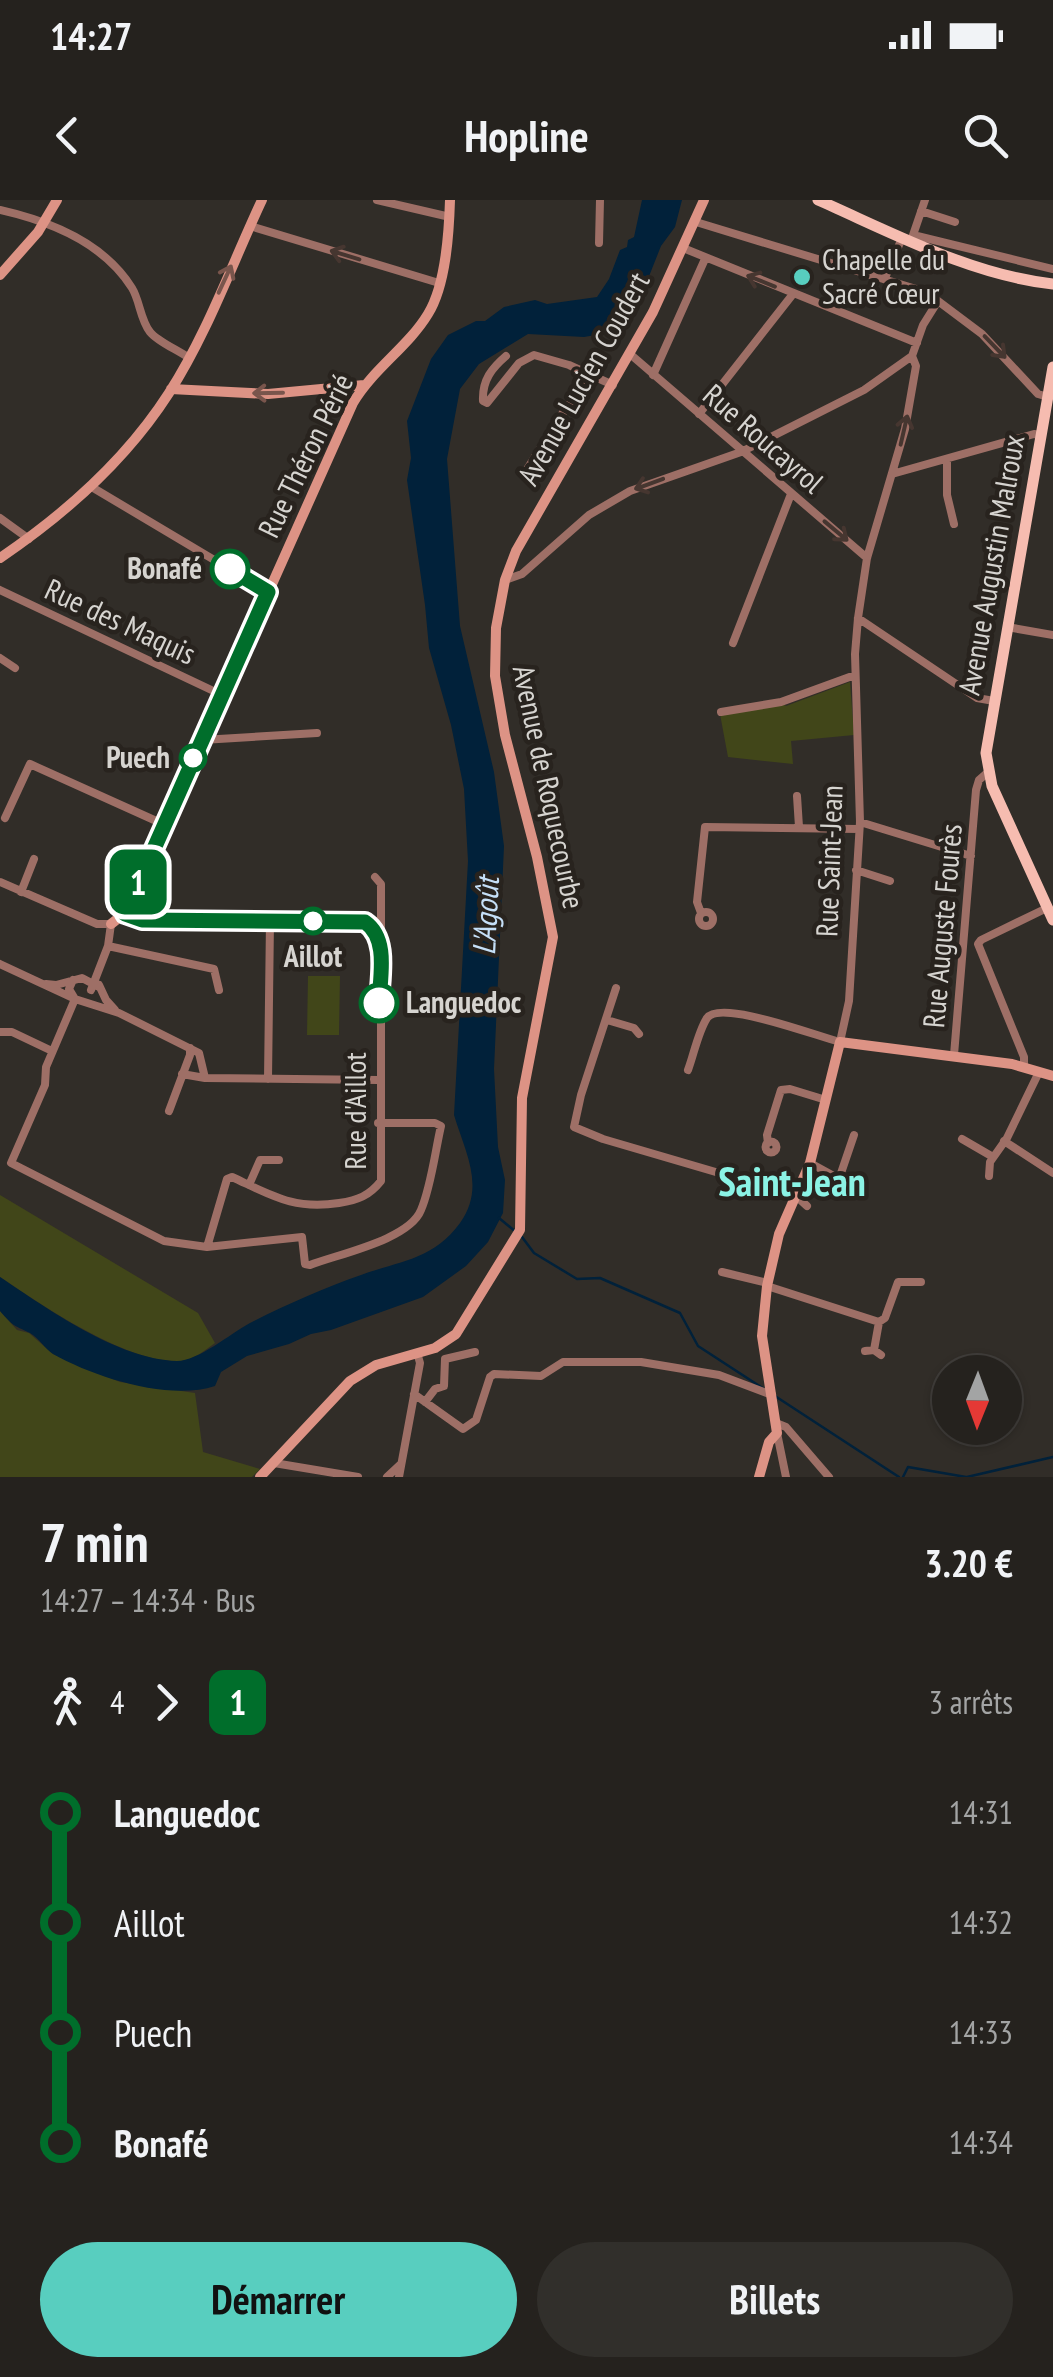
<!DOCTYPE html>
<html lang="fr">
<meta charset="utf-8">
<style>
body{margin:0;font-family:"PT Sans Narrow",sans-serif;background:#312f2b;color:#f1f3f6;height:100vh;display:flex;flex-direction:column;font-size:38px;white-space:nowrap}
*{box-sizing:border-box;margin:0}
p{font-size:32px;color:#a3a4a4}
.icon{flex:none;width:55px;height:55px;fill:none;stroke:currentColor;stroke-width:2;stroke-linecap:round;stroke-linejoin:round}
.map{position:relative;height:1277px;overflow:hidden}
.sheet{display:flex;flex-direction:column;background:#25221e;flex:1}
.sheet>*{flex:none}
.badge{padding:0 20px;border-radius:15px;font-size:35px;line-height:65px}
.needle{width:65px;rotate:181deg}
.controls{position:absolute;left:932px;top:1155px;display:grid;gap:20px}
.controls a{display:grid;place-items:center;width:90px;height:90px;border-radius:50%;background:#25221e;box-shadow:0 2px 8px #0004,0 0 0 2px #423f3c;font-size:50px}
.map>.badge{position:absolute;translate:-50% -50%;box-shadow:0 0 0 5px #fff}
.legs{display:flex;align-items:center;gap:15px;height:110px;padding:0 40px;font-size:32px}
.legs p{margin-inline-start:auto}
.head{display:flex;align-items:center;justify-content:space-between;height:170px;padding:0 40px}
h1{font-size:55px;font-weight:700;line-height:75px}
.primary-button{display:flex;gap:20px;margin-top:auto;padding:20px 40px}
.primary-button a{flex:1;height:115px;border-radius:60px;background:#58cebf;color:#111;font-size:40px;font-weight:700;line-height:115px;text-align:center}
.primary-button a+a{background:#312f2b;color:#f1f3f6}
ul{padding:0 40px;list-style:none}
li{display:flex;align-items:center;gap:35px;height:110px;font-size:38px}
li i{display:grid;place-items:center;width:15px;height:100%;margin:0 12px;background:currentColor}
li i::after{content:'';width:25px;height:25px;margin:-12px;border:8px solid;border-radius:50%;background:#25221e}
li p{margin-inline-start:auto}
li:first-child i{background:linear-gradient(#0000 50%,currentColor 0)}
li:last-child i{background:linear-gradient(currentColor 50%,#0000 0)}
.status{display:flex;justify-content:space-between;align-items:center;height:70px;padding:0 50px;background:#25221e;direction:ltr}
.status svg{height:28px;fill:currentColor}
header{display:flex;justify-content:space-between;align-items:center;height:130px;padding:0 40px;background:#25221e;font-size:45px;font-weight:700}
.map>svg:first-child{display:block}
</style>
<div class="status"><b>14:27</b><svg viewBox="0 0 49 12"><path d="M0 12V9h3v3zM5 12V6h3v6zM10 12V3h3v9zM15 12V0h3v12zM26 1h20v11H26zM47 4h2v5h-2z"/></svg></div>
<header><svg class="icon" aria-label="back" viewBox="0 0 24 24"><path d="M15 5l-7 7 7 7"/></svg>Hopline<svg class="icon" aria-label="search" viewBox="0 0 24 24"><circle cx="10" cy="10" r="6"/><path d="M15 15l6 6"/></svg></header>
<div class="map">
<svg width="1053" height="1277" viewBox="0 0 1053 1277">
<rect width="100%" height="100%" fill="#312d28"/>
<path fill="#414619" d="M850,482L854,535L791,541L793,564L728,557L720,514L782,503L786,506Z
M308,776H340L339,835H307Z
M0,995L198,1113L215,1143C205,1150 195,1159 182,1161C129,1165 43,1106 0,1077Z
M0,1111L17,1130L29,1133L53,1154L120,1182L195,1193L203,1252L260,1269L252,1277H0Z"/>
<path fill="#01213a" d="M642,0H682L675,27L661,46L642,94L624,116L619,131L584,137L528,134L479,164L460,189L447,259L460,426L494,572L504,646L494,869L498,947L505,980L503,1013L488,1042L466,1066L423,1097L331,1130L311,1134L289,1144L247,1156L221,1172L215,1186C169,1201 96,1178 53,1154C45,1149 39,1138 30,1133C12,1124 15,1128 0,1111V1077C48,1109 117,1159 177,1161C198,1161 230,1134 250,1123C285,1105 324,1088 361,1075C399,1061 433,1060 460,1023C486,987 465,952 454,915L468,661L464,589L451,525L429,448L425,405L407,280L411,258L407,221L431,159L448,135L476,121H485L504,107L535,100L547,104L597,97L609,79L620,50L627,47L628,40L634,37Z"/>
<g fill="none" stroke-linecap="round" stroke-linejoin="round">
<path stroke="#01213a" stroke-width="2.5" d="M499,1018L516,1032
M522,1037L534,1053L577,1079L600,1078L680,1113L698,1146L764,1189
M775,1196L899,1277
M903,1277L908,1267L966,1277
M967,1277L1053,1257"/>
<path stroke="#9e6f66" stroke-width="8" d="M377,0L450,17
M0,10C49,21 104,43 132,88C140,101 140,119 150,132C158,142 178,150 189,158
M921,11L955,22
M696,22L926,92L982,134L1038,194L1048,197
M250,26L439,83
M913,35L1053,69
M912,38L925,0
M599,43L600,0
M683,48L917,143
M885,78L902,38
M630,154L867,358
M506,156C492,168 482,180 483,201L487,203L519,163L534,155L569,165L613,185
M653,175L705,59
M699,214L793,94
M947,260V295L954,324
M526,271L564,211L593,174
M892,274L1034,234L1041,235
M90,286L268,392
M0,318L29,339
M505,380L522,374L589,315L630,291L741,252L864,190L912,156
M0,390L222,495
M858,418L977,498L994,501
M1007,427L1053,435
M733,443L791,294
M0,458L15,468
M721,512L781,502L855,475
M202,540L317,533
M797,596L799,627
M5,618L30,564L163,624
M860,622L971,656
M856,670L890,681
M0,682L97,724H111L108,746L91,790
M21,692L34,659
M699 719a7 7 0 1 1 14 0a7 7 0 1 1-14 0Z
M125,713L142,720L380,721
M701,713L697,702L705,627L859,629
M108,746L214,769L219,790
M0,764L75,799L46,867L45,885L11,963L164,1041L207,1047L302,1037L305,1064L310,1065C338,1054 409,1040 421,1010C431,987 435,952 441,926L435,923H378
M73,780L69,789L75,799L119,813L199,853L205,878
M46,784L56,785L82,778L99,787
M99,785L106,800L115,810
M616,788L581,895L574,927L603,939L743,980L797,991
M607,820L634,828L639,834
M1,832H12L52,851
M954,855L976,590L979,580L987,573
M1024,867V857L978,744L981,740L1047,708
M688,870C694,854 698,832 707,818C720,799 816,836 840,842L849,801L860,622L855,454L858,418L867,358L905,229L916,166L912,156L923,125L938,101
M182,874L205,878L378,880
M268,879L270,721
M169,911L190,855V848
M962,939L993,957
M1004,941L1053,973
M765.5 947a5.5 5.5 0 1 1 11 0a5.5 5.5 0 1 1-11 0Z
M768,943L767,935L781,890L790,889L826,900
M810,963L852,986L857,979
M989,976L990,962L1007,938L1039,872
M839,979L854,935
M249,985L260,960H279
M795,995L807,1006
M207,1047L227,979L232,977C273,996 294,1010 339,1003C358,1000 369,996 381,981V684L375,677
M722,1072L768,1083
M767,1086L879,1122L885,1118L898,1082H921
M874,1150L879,1122
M865,1151L874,1150L881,1155
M414,1194L463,1229L476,1220L490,1177L494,1174L541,1176L563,1162H641L719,1175L772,1195
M425,1202L435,1189L444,1186L445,1159L475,1152
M776,1223L786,1227L829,1277
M777,1233L786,1277
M274,1263L358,1277
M387,1277L401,1264
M399,1277L420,1163L418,1156"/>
<path stroke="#dd9385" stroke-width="10" d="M0,75L38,32L57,0
M171,189L268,194L364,185
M0,358C65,314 126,260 169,193C207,134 232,64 262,0
M111,724L125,713L353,203C373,169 408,147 428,114C446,85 449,33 450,0
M260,1277L350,1181L376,1165L435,1148L456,1134L520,1030L522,898L553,737L537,657L505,535L495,476L496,428L505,380L516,351L653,112L704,0
M759,1277L769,1242L777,1233L762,1136L767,1086L779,1034L810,963L840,842L1012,864L1053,876"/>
<path stroke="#f6bcb0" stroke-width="11" d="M818,0C893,33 971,75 1053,84
M1053,167L986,553L992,586L1053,720"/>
</g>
<defs><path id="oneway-shaft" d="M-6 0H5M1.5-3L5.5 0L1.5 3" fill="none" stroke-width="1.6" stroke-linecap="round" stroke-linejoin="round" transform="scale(2.5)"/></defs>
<g stroke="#463630">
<use href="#oneway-shaft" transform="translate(345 55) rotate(-163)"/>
<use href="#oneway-shaft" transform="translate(761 81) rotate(-158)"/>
<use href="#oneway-shaft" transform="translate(995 147) rotate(46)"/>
<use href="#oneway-shaft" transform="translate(904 230) rotate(-77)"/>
<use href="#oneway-shaft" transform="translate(649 284) rotate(160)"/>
<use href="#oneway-shaft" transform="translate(836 331) rotate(40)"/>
</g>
<g stroke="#79554c">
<use href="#oneway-shaft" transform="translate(225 79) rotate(-65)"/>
<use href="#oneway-shaft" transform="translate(268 193) rotate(179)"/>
</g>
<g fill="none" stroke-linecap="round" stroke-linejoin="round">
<defs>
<path id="line-1" d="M230,369L268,392L125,714L142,720L365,722C389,739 380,776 379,803"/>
</defs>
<use href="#line-1" stroke="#fff" stroke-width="22"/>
<use href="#line-1" stroke="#006e2b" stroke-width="15"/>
</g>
<circle fill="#58cebf" stroke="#28231e" stroke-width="4" cx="802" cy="77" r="10"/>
<g fill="#fff" stroke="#006e2b" stroke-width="5">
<circle cx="230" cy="369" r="18"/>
<circle cx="193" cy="558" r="12"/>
<circle cx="313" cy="721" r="12"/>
<circle cx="379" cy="803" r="18"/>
</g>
<g text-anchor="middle" stroke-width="9" stroke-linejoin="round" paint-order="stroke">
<g font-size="30" fill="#d6d4d0" stroke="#28231e" text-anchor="start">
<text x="822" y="70">Chapelle du<tspan x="822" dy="34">Sacré Cœur</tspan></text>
</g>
<g font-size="30" fill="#d6d4d0" stroke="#28231e">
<text transform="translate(584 179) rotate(-61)" y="10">Avenue Lucien Coudert</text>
<text transform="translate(763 239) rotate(41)" y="10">Rue Roucayrol</text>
<text transform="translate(306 256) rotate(-64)" y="10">Rue Théron Périé</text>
<text transform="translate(992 365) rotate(-80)" y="10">Avenue Augustin Malroux</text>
<text transform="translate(120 422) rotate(25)" y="10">Rue des Maquis</text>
<text transform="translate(548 587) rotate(78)" y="10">Avenue de Roquecourbe</text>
<text transform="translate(830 661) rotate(-88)" y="10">Rue Saint-Jean</text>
<text transform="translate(943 726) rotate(-85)" y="10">Rue Auguste Fourès</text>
<text transform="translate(356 911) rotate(-90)" y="10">Rue d'Aillot</text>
</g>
<g font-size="30" font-weight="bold" fill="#d6d4d0" stroke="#28231e" text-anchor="end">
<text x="202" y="379">Bonafé</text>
<text x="170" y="568">Puech</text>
<text x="313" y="767" text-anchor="middle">Aillot</text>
<text x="406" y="813" text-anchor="start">Languedoc</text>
</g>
<g font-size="32" font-style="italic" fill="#c5dff7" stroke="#28231e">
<text transform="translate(486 716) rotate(-87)" y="11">L'Agoût</text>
</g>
<g font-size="40" font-weight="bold" fill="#8bf3e5" stroke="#28231e">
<text x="792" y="996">Saint-Jean</text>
</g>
</g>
</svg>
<div class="controls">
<a><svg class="needle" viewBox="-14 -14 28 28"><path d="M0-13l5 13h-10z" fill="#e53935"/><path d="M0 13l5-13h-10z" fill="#a3a4a4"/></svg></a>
</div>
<b class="badge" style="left:138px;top:682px;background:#006e2b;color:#fff">1</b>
</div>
<section class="sheet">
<div class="head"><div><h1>7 min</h1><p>14:27 – 14:34 · Bus</p></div><b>3.20 €</b></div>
<div class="legs"><svg class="icon" aria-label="walk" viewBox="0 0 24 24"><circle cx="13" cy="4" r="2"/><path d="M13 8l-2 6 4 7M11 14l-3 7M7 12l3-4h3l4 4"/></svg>4<svg class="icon" aria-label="forward" viewBox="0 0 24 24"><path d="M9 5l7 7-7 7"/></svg><b class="badge" style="background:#006e2b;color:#fff">1</b><p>3 arrêts</p></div>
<ul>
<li><i style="color:#006e2b"></i><b>Languedoc</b><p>14:31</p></li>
<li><i style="color:#006e2b"></i><span>Aillot</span><p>14:32</p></li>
<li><i style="color:#006e2b"></i><span>Puech</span><p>14:33</p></li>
<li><i style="color:#006e2b"></i><b>Bonafé</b><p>14:34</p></li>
</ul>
<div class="primary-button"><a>Démarrer</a><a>Billets</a></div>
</section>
